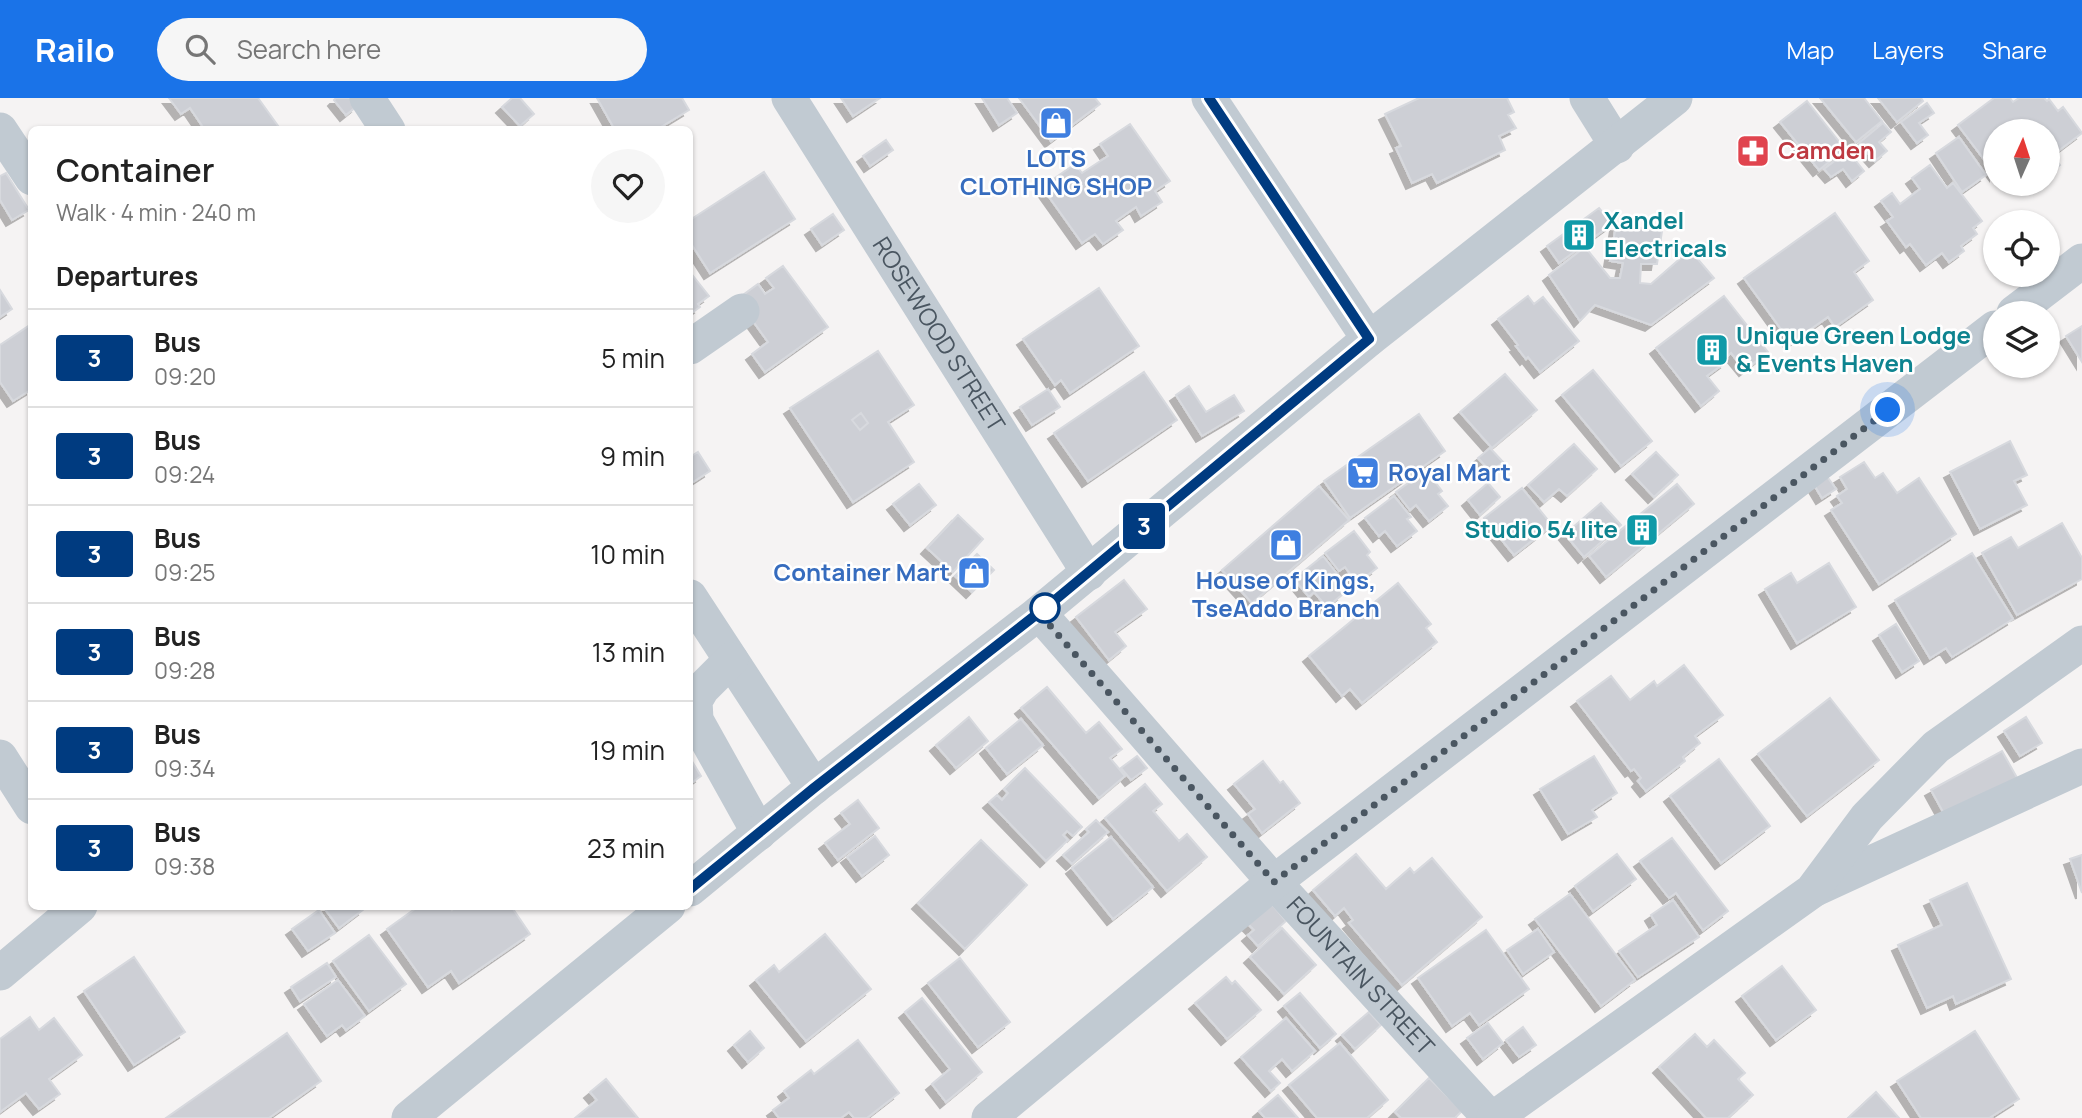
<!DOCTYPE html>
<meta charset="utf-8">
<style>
body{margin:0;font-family:Manrope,sans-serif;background:#f6f6f6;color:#222;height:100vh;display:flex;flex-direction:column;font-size:26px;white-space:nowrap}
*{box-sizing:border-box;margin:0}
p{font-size:23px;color:#767676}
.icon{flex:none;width:38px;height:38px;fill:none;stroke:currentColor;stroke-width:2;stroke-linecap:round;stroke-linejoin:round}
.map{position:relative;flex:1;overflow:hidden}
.panel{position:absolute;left:28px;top:28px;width:665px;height:784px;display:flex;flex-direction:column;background:#fff;border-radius:10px;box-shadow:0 2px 5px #0004}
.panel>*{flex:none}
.badge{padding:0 14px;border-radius:5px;font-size:24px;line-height:46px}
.needle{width:46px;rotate:3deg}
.buttons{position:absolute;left:1983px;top:21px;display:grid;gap:14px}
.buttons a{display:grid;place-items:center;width:77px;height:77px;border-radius:50%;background:#fff;box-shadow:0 2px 5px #0004;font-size:35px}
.you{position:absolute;width:35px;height:35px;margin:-18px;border:5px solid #fff;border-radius:50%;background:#1a73e8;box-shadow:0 0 0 10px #1a73e833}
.map>.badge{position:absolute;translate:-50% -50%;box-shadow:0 0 0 4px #fff}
h2{padding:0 28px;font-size:26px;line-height:63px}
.round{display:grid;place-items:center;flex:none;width:74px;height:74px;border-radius:37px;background:#f6f6f6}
.head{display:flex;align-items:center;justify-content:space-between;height:119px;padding:0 28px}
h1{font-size:33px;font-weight:600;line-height:52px}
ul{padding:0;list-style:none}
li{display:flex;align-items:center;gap:21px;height:98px;padding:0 28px;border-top:2px solid #e0e0e0}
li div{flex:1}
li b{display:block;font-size:26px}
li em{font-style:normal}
li .badge{min-width:77px;font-weight:700;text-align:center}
header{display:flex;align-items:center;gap:42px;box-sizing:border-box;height:98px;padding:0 35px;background:#1a73e8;color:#fff}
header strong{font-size:33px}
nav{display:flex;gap:38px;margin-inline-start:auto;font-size:24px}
.search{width:490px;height:63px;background:#f6f6f6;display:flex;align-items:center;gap:18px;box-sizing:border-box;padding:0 24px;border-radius:38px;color:#767676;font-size:26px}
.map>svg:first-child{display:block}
</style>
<header>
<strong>Railo</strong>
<div class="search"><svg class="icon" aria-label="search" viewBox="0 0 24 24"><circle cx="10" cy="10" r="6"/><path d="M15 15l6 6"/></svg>Search here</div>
<nav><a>Map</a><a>Layers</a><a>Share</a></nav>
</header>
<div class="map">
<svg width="2082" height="1020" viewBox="0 0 2082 1020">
<defs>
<filter id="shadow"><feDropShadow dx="-6" dy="6" stdDeviation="0" flood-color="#0004"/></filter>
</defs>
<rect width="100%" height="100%" fill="#f5f3f3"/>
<path fill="#cdcfd5" stroke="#d7d9de" stroke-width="2" fill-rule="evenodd" filter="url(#shadow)" d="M169,0H258L281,32H205L190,10L181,16Z
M336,0H351L357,8L346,17L334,2Z
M512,0H520L534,16L520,28L502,9Z
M597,0H682L689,12L656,32H615Z
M841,0H880L853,18Z
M982,0H1007L1017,15L999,27Z
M1019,0H1095L1100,6L1051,43Z
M1419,0H1507L1514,14L1508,17L1516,30L1499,38L1505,52L1437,85L1432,76L1412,85L1396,50L1401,48L1385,16Z
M1820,0H1864L1882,23L1856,44Z
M1878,0H1921L1923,3L1897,24Z
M1994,0H2010L2013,4L2019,0H2044L2047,3L2049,1L2058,13L2063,9L2082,35L2053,57L2060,67L2048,76V33H1995V76L1958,27Z
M1807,3L1845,51L1819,72L1780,24Z
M1927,5L1934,15L1919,25L1928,37L1917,45L1901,24Z
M1883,25L1891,34L1879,44L1887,53L1875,63L1859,45Z
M1130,26L1170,83L1155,93L1162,104L1141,118L1136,109L1116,123L1123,132L1103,146L1095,136L1082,145L1042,89L1075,66L1082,75L1108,58L1100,46Z
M1959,39L1986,77L1962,94L1936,55Z
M886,42L893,52L870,68L863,58Z
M1848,53L1864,73L1852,83L1843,71L1831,79L1824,71Z
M1930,67L1947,90L1953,85L1982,123L1973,130L1977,136L1961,148L1964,153L1949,164L1942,155L1926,167L1910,146L1906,149L1887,123L1893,119L1881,103L1892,95L1900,106L1920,91L1912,80Z
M764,74L795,121L710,175L690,144V122Z
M6,75L29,112L12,122L0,102V78Z
M1599,110L1612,126L1559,165L1547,148Z
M1835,115L1869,163L1854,174L1873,202L1835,229L1828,219L1791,245L1744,180Z
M833,116L844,132L822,147L811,131Z
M1616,127L1662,133L1657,166H1641L1640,185L1651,186L1690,152L1714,180L1651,227L1595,207L1580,223L1549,177L1585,149L1610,180H1620L1623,165L1610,163Z
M783,168L828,229L765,274L752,256L768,244L750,219L743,197L758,186L765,196L774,190L766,180Z
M690,174L709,198L698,206L700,209L690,216Z
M1099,190L1139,248L1070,295L1061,282L1055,287L1023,241Z
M0,192L12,211L0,219Z
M1528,198L1534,206L1543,199L1579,243L1540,274L1528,259L1526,261L1516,248L1518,247L1498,221Z
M1724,198L1768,254L1745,272L1731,255L1724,261L1726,264L1707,278L1719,293L1701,308L1656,250Z
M30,227L32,230V291L13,303L0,284V247Z
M2082,228V264L2066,238Z
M878,253L914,307L888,324L914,364L853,404L790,310ZM861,315L868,325L860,332L852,322Z
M1593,272L1652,343L1621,368L1562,297Z
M1144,274L1177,322L1088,383L1054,335Z
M1505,276L1537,312L1492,350L1460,314Z
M1189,288L1206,314L1234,297L1244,313L1202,338L1176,297Z
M1048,291L1060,309L1032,327L1020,309Z
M861,315L868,325L860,332L852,322Z
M1419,316L1445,353L1350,420L1324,383Z
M2010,343L2027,377L2014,383L2027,407L1980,431L1950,374Z
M1574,346L1597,371L1567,398L1559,391L1544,404L1528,387Z
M1490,350L1503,364L1491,374L1478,360Z
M698,354L710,373L690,386V359Z
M1656,354L1678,377L1654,399L1632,376Z
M1864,364L1875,380L1883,375L1897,395L1919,380L1956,436L1879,486L1831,412L1842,405L1837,398L1847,391L1840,379Z
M1426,372L1442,393L1438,396L1448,408L1429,423L1416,407L1410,412L1396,394Z
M1826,377L1836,391L1822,400L1813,385Z
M1488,385L1500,399L1480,417L1468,402Z
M919,386L936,407L910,427L893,406Z
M1677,386L1694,406L1606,479L1589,458Z
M1319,388L1349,422L1252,505L1222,472Z
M1522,390L1552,427L1514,457L1484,420Z
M1394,398L1411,419L1407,421L1417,433L1397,448L1385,433L1379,438L1365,420Z
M1601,405L1621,427L1584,459L1565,436Z
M958,417L983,441L953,474L927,450Z
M2062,425L2082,460V481L2017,517L1982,455L2011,439L2018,450Z
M1354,433L1370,454L1367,457L1377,470L1357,485L1345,469L1339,473L1325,455Z
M1972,455L2013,521L1952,559L1946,550L1930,560L1895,502Z
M977,456L994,472L972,494L955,478Z
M1323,458L1338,477L1332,482L1343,496L1327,509L1314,494L1309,499L1294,481Z
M1829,465L1856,509L1797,545L1765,491L1791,475L1797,485Z
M1124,482L1147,511L1115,534L1126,548L1109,562L1076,519Z
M1398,485L1431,526L1426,530L1437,544L1362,605L1350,591L1342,598L1309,558Z
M1896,526L1919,563L1902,574L1879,537Z
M1684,567L1723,617L1695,638L1700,645L1683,659L1685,663L1646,693L1638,683L1641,680L1634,671L1631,673L1577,603L1611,578L1630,602L1654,583L1657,588Z
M1047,589L1086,635L1099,624L1122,651L1110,660L1125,678L1099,700L1021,610Z
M1830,600L1879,662L1807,718L1758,656Z
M969,619L988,643L956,670L936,647Z
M2026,619L2042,645L2020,658L2004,633Z
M1021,621L1043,647L1007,676L986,650Z
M2002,653L2020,685L1948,723L1931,692Z
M1137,658L1147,670L1131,682L1121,670Z
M1594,658L1617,695L1592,712L1597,719L1568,736L1540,691Z
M690,660L701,678L690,686Z
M1719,661L1770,728L1721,765L1670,698Z
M1263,663L1280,685L1283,683L1300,705L1262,735L1248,716L1255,711L1234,686Z
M1025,670L1082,729L1073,738L1067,733L1063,737L1068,742L1046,763L989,704L997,697L1002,702L1008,695L1004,691Z
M1145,686L1162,706L1153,713L1179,743L1187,736L1207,759L1167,793L1105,720Z
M858,702L879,730L838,762L825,745L850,726L841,715Z
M1096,722L1108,734L1072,766L1063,757L1089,734L1086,731Z
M875,738L889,757L862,778L847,759Z
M1111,739L1153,789L1113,821L1072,770Z
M1672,740L1728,813L1703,832L1676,795L1669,800L1640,763Z
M981,742L1027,787L965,851L918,805Z
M1356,756L1386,791L1410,770L1414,775L1432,760L1482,819L1402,887L1349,825L1353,822L1344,810L1335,818L1313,792Z
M1617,756L1636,781L1593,813L1575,788Z
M2082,757V795L2070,761Z
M1967,785L2011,881L1956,906L1953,898L1927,910L1898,847L1942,827L1930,802Z
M1570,796L1635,882L1601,908L1535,821Z
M1673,802L1699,839L1638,879L1619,853L1657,827L1651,817Z
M1270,804L1286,823L1258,848L1248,837L1254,832L1246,824Z
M328,808H362L364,811L339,830L325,811Z
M419,808H450L452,812L456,808H511L530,836L459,885L451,873L428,889L387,831Z
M319,812L335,835L308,853L292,831Z
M1282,830L1316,867L1284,896L1250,859Z
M1538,831L1554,854L1523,876L1507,852Z
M1486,832L1529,891L1479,927L1470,915L1452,928L1418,880Z
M825,836L871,891L806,943L756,882L774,867L779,874Z
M369,837L406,886L369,913L333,863Z
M134,859L185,934L134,967L84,893Z
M960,860L1010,924L978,949L928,885Z
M327,865L336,879L300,903L291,889Z
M1782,868L1816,912L1776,942L1742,898Z
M1226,879L1232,886L1235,883L1261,912L1227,941L1195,905Z
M338,882L365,918L346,932L342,927L327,938L304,906Z
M1300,895L1336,936L1320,950L1284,908Z
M922,900L982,974L946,1004L932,986L950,971L905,914Z
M1369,914L1381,927L1355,951L1342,937Z
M30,919L39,932L54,920L82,957L49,981L60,996L39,1011L26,995L0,1014V941Z
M1286,920L1315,953L1292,973L1282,961L1269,973L1280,985L1271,993L1241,959Z
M1488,925L1503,945L1483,961L1467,940Z
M1523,929L1536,947L1519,959L1506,942Z
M750,933L764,950L748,964L734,947Z
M1975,933L2019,1001L1991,1019L1992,1020H1921L1897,983Z
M287,935L321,983L269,1020H166Z
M1695,936L1707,949L1714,942L1745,975L1738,981L1753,997L1728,1020H1706L1659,969Z
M858,942L899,995L867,1020H854L849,1014L841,1020H779L773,1012L789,1000L784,993L811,972L814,976Z
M1340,945L1388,1002L1367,1020H1317L1289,987Z
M1429,980L1462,1013L1455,1020H1401L1395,1014Z
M606,981L638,1020H575L597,1002L590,994Z
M1876,994L1899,1020H1848Z
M1278,997L1298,1020H1265L1259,1013Z"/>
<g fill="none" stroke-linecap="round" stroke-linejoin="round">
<g stroke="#c1cad2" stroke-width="35">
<path d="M367,0L388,32"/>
<path id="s1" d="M789,0L1089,475"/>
<path d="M1209,0L1369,241"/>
<path d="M1587,0L1617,48"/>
<path d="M0,32L32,80"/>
<path d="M2014,215L2082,163"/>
<path d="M690,249L742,213"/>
<path d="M690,499L814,689"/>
<path id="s2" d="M1039,515L1274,784L1490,1020"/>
<path d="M731,562L702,591L695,603L696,622L759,735"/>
<path d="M0,659L32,709"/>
<path d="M690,791L814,689L1039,515L1369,241L1675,0"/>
<path d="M1815,791L2082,668"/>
<path d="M0,875L80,808"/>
<path d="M409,1020L668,808"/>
<path d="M989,1020L1274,784L1995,230"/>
<path d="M1494,1020L1812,793L1867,719L1936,649L2082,545"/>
</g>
</g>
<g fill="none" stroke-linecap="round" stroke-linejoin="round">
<defs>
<path id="line" d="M690,791L814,690L1055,502L1369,241L1209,0"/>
</defs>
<use href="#line" stroke="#fff" stroke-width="16"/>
<use href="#line" stroke="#003b80" stroke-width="10"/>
<path stroke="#4a5661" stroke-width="7" stroke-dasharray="0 12.6" d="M1045,510L1039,515L1274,784L1888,312"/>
</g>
<defs>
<symbol id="shop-square" viewBox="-11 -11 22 22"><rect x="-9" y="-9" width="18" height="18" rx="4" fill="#3f7fe0" stroke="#fff"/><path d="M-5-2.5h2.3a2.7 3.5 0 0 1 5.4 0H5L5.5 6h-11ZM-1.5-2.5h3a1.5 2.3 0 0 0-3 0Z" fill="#fff"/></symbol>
<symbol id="pharmacy-square" viewBox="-11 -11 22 22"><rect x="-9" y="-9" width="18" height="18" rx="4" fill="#e0444e" stroke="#fff"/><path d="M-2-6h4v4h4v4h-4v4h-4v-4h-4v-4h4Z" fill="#fff"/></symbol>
<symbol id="building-square" viewBox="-11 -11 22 22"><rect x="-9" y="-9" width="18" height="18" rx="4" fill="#0f9aa8" stroke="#fff"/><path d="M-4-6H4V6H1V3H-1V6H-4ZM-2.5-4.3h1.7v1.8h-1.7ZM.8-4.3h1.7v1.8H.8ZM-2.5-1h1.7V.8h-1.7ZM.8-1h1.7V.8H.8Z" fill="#fff"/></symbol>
<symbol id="supermarket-square" viewBox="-11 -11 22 22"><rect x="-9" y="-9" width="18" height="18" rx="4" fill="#3f7fe0" stroke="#fff"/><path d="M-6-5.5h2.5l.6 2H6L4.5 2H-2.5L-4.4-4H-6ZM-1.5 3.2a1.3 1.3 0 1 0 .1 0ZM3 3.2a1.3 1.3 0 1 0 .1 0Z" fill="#fff"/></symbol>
</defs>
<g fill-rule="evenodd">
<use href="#shop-square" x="1037" y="6" width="38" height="38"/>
<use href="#pharmacy-square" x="1734" y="34" width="38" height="38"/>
<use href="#building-square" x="1560" y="118" width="38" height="38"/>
<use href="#building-square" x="1693" y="233" width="38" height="38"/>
<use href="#supermarket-square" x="1344" y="356" width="38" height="38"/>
<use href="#building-square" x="1623" y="413" width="38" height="38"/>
<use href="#shop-square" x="1267" y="428" width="38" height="38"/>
<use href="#shop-square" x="955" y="456" width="38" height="38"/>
</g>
<circle fill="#fff" stroke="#003b80" stroke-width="3.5" cx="1045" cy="510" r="14"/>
<g text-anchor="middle" stroke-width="5" stroke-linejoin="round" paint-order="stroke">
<g font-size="24" font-weight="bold" fill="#be3a42" stroke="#fff" text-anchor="start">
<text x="1778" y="61">Camden</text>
</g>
<g font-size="24" font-weight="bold" fill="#366cbe" stroke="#fff">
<text x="1056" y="69">LOTS<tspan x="1056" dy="28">CLOTHING SHOP</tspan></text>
<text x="1388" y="383" text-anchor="start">Royal Mart</text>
<text x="950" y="483" text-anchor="end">Container Mart</text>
<text x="1286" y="491">House of Kings,<tspan x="1286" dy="28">TseAddo Branch</tspan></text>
</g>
<g font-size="24" font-weight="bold" fill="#0d838f" stroke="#fff" text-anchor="start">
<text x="1604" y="131">Xandel<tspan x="1604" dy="28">Electricals</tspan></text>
<text x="1736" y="246">Unique Green Lodge<tspan x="1736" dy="28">&amp; Events Haven</tspan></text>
<text x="1618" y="440" text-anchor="end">Studio 54 lite</text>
</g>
<g font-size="24" fill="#4a5661" stroke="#fff">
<text dy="8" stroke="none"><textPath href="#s1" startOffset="280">ROSEWOOD STREET</textPath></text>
<text dy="8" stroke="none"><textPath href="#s2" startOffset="485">FOUNTAIN STREET</textPath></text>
</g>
</g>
</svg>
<div class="buttons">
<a><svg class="needle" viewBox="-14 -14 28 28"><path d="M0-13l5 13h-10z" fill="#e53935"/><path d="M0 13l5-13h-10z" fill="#767676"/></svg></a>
<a><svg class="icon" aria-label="locate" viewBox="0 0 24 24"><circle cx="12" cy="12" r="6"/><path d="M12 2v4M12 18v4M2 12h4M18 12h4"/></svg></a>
<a><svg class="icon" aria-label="layers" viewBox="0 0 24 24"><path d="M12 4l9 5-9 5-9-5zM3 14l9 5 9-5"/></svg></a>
</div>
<div class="you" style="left:1888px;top:312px"></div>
<b class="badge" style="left:1144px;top:428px;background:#003b80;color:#fff">3</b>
<section class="panel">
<div class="head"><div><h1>Container</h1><p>Walk · 4 min · 240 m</p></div><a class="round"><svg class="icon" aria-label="heart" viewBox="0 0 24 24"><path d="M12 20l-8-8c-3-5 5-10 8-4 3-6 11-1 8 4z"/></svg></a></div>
<h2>Departures</h2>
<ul>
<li><span class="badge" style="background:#003b80;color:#fff">3</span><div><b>Bus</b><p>09:20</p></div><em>5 min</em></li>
<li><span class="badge" style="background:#003b80;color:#fff">3</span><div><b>Bus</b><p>09:24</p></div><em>9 min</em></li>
<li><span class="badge" style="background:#003b80;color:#fff">3</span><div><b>Bus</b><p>09:25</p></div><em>10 min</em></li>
<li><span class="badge" style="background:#003b80;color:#fff">3</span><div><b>Bus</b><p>09:28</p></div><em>13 min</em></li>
<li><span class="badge" style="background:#003b80;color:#fff">3</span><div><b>Bus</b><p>09:34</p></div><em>19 min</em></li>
<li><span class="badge" style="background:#003b80;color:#fff">3</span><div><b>Bus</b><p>09:38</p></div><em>23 min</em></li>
</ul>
</section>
</div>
